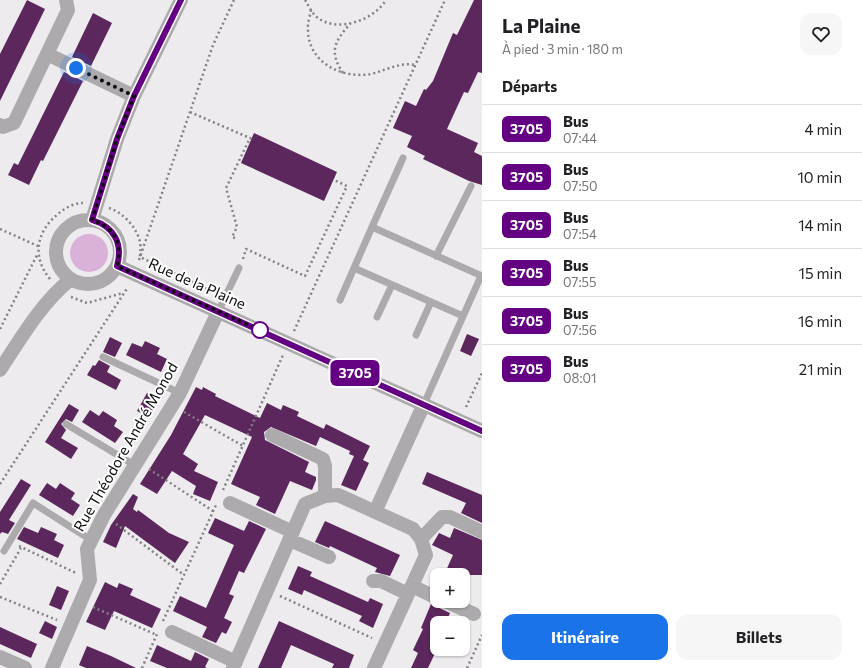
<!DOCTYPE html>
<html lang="fr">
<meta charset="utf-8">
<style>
body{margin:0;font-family:Commissioner,sans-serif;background:#f6f6f6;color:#202124;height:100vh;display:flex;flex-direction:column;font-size:15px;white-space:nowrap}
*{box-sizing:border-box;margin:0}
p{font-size:13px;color:#757577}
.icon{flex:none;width:22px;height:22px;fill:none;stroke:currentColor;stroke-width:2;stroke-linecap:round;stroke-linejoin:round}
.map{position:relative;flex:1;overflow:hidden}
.side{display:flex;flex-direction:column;background:#fff;width:380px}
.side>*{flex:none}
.badge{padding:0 8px;border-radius:6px;font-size:14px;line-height:26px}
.tools{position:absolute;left:430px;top:568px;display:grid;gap:8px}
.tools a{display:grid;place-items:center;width:40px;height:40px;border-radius:8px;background:#fff;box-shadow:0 1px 3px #0004;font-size:20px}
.you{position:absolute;width:20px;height:20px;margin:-10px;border:3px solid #fff;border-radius:50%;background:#1a73e8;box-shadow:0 0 0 6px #1a73e833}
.map>.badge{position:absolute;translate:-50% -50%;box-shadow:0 0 0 2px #fff}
h2{padding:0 20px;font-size:15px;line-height:36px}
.round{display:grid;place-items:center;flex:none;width:42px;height:42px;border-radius:12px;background:#f6f6f6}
.overview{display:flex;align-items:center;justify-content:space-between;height:68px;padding:0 20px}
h1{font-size:19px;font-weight:700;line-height:30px}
.primary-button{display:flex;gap:8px;margin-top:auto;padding:8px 20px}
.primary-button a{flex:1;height:46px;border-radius:12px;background:#1a73e8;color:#fff;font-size:16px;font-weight:700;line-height:46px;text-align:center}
.primary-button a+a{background:#f6f6f6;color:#202124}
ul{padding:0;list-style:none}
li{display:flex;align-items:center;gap:12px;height:48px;padding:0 20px;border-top:1px solid #e0e0e0}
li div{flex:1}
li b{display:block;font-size:15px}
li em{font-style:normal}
li .badge{min-width:44px;font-weight:700;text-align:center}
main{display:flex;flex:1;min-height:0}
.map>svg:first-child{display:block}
</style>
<main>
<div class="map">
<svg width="482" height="668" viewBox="0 0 482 668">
<rect width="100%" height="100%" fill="#eeebee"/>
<path fill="#dab2d9" d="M70 253a19 19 0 1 1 38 0a19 19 0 1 1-38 0Z"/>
<path fill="#5b275c" d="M27,0L45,9L0,101V54Z
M474,0H482V73L478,72L468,93L464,92L447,129L478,143L474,152L482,156V185L469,181L423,159L425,156L407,147L412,136L393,128L405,101L416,106L424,89L426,90L433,81L453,33L457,35Z
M93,13L112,23L91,66L72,57Z
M64,72L83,81L43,161L41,160L29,185L8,175L14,163L18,165Z
M254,133L337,172L324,201L241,163Z
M467,334L479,339L471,356L460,351Z
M110,337L122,343L115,357L103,352Z
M145,341L160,348L157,354L167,359L161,372L126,355L132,343L142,347Z
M99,360L110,366L107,372L121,380L116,390L87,375L93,365L95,366Z
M196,387L202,390L203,387L216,394L215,396L260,418L267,403L281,410L283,405L299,412L297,416L324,429L321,435L326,424L370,446L363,460L369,463L356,491L341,485L354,456L349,454L350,451L320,437L316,446L271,427L264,432L265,440L309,462L305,472L316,477V480L312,490L290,481L275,514L256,505L260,497L231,484L252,437L205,415L183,454L198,464L194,471L218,482L210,501L193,494L196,486L172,471L157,494L140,484L171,435Z
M147,393L159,399L149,417L137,411Z
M69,404L79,410L72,422L66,419L61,424L66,430L61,438L78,448L71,459L45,442Z
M90,410L99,416L103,411L117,420L114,426L123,432L115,443L82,422Z
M427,472L482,495V523L461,513L466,503L422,484Z
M21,479L31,485L9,520L15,523L8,534L2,532L0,534V512Z
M47,483L56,489L60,483L75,493L71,499L80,505L73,516L39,495Z
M133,494L138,497L133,509L137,512L138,510L169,533L189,542L175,563L125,526L116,548L103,542L111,525Z
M215,518L244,531L249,521L266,529L244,573L239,571L229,594L234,596L224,618L232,622L226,634L222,632L216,643L202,637L207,627L173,611L180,596L206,608L215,588L234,545L208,533Z
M325,521L400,555L390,576L375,572L377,568L330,546L329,548L315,542Z
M24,527L38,533L41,527L57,534L54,540L64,545L58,558L17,539Z
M454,528L482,540V575H444L453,555L432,545L439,533L450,538Z
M298,566L312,572L310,576L368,602L370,598L383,604L373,628L359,621L362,616L304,590L302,595L288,589Z
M105,582L117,588L119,583L133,589L130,595L161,609L152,628L114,611L105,630L86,622Z
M57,586L69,591L61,610L49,605Z
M431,604L450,613L446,622L437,623V635L430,649H437L428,668H411L418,653L413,650L423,629L421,628Z
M45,621L57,627L52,639L39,633Z
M279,621L354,655L349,668H332L334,664L291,645L281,668H258Z
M0,627L37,644L31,658L0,644Z
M157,645L191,661L195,652L209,659L205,667L207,668H167L150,661Z
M87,646L111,656L136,668H86L79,665Z"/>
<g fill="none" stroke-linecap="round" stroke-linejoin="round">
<path stroke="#838183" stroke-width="2.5" stroke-dasharray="2 3" stroke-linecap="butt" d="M305,0C309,6 312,14 318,18C338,33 374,20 386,0
M311,10C310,16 307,24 308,31C309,63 342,79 371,74C387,70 399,62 416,65
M343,73C329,52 334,42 350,24
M190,112L252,139
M109,208C122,212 137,227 140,242C141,247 140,252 140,257L216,293
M0,229L38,246
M235,238L232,237L237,227L226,188L250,138
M243,259L246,249L305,276L347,186L334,180
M139,260L213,45L234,0
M50,279C31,256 37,231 58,214C65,208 74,203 83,203
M71,297L87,303L123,293
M0,329L37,255
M294,331L445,0
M466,407L482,373
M184,412L243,446
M149,469L213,511
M0,484L128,287
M223,490L283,355
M116,524L184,575
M19,546L76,573
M0,584L21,548
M280,596L372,638
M0,597L57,620
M93,607L157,635
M163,621L216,505
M142,668L157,634
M467,668L482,635"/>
<path stroke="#acaaac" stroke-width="7" d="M372,227L403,158
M436,256L471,186
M340,300L354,268
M218,312L239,268
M463,316L354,268L372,227L482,276
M377,317L392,285
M416,335L431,302
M103,357L180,393
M424,404L481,276
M66,424L136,466
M4,551L33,503L91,540"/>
<path stroke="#acaaac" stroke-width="14" d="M47,54L134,96
M0,125L3,127L14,123L68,10L66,0
M92,220L117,139L134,96L181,0
M56 252a32 32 0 1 1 64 0a32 32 0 1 1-64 0Z
M117,266L482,431
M0,370C21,338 41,303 71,279
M272,435L323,459L325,466V496
M230,503L293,532
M375,512L424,404
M421,539L442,517H450L482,532
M290,540L329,557
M373,581H381L408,594
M412,586L437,598
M445,601L474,614
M172,632L236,662
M0,657L25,668
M52,668L90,580L87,549L104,515L180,393L218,312
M233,668L305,504L325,496L338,495L413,529L421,539L426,555L374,668"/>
</g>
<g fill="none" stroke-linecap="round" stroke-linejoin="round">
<defs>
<path id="line" d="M181,0L134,96L117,139L92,220C115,227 123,244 117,266L482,431"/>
</defs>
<use href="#line" stroke="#fff" stroke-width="9"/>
<use href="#line" stroke="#640082" stroke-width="6"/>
<path stroke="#0e0d0e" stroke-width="4" stroke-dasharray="0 7.2" d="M76,68L134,96L117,139L92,220C115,227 123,244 117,266L260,330"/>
</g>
<circle fill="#fff" stroke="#640082" stroke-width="2" cx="260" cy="330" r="8"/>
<g text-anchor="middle" stroke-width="4" stroke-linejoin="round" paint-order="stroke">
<g font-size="15" fill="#0e0d0e" stroke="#fff">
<text transform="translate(197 284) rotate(24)" y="5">Rue de la Plaine</text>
<text transform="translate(126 447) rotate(-60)" y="5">Rue Théodore André Monod</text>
</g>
</g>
</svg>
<div class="tools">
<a>+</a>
<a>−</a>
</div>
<div class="you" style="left:76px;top:68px"></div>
<b class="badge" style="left:355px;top:373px;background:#640082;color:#fff">3705</b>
</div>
<section class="side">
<div class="overview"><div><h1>La Plaine</h1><p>À pied · 3 min · 180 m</p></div><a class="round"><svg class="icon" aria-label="heart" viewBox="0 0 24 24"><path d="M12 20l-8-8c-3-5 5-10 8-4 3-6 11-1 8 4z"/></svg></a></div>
<h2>Départs</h2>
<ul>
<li><span class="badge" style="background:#640082;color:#fff">3705</span><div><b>Bus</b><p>07:44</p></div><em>4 min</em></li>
<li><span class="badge" style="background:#640082;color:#fff">3705</span><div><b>Bus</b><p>07:50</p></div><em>10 min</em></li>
<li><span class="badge" style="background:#640082;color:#fff">3705</span><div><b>Bus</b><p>07:54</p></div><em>14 min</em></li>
<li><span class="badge" style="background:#640082;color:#fff">3705</span><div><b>Bus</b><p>07:55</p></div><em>15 min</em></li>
<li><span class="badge" style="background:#640082;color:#fff">3705</span><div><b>Bus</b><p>07:56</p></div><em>16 min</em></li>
<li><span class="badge" style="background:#640082;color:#fff">3705</span><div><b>Bus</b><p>08:01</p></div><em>21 min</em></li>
</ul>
<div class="primary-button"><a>Itinéraire</a><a>Billets</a></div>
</section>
</main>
